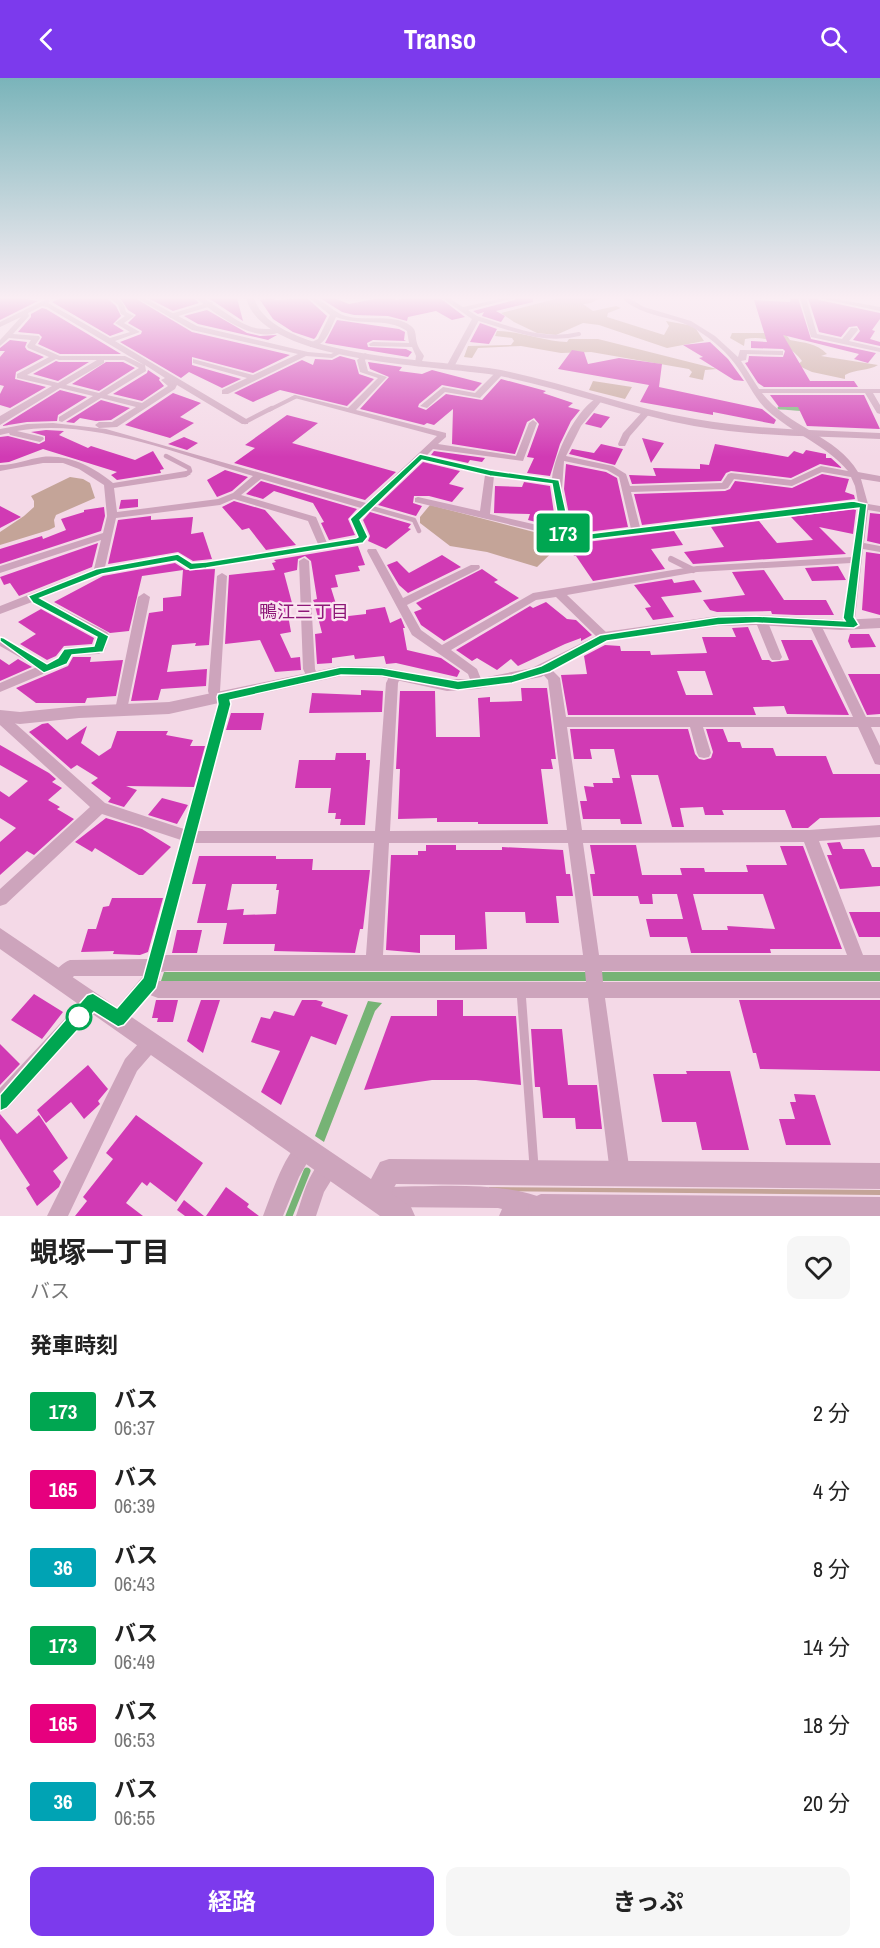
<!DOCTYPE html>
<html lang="ja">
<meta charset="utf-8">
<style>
body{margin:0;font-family:"Archivo Narrow","Noto Sans JP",sans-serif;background:#f6f6f6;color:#222;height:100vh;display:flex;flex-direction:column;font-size:22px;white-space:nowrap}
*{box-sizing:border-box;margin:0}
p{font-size:20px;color:#767676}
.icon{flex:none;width:33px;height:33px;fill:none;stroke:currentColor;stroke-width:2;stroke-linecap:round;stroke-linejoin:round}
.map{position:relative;height:1138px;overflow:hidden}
.drawer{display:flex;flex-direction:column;background:#fff;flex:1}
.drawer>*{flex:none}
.badge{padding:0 12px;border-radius:4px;font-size:21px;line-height:39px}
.map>.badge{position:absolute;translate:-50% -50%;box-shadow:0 0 0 3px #fff}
h2{padding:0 30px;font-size:22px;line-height:54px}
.round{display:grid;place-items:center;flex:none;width:63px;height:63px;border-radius:12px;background:#f6f6f6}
.overview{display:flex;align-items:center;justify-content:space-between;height:102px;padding:0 30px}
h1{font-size:28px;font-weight:700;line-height:45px}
.cta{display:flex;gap:12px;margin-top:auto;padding:12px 30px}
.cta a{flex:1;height:69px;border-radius:12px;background:#7c3aed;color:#fff;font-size:24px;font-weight:700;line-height:69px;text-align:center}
.cta a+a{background:#f6f6f6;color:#222}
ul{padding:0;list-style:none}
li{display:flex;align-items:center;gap:18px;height:78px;padding:0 30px}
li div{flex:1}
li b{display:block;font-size:22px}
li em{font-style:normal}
li .badge{min-width:66px;font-weight:700;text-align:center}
header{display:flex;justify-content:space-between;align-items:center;height:78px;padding:0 30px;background:#7c3aed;color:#fff;font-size:27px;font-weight:700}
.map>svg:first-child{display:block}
</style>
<header><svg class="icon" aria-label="back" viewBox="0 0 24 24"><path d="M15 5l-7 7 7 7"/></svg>Transo<svg class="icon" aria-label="search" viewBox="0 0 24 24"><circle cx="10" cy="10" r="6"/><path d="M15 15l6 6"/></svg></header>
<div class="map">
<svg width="880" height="1138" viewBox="0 0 880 1138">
<rect width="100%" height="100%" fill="#f4d9e7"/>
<path fill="#c4a498" d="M559,220H600L591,225L583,226L593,233L616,228L621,230L608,235L607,239L664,257L669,248L666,243L694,248L704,263L667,270L599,247L583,245L556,257L537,255L514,244L501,235Z
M497,253C520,253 543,263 567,264L569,261H598L717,291L705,292L703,302L689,299L692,294L689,291L591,274L561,275L521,268L478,270L472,280L464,279L468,268L511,267L514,263L512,260L495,258Z
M732,255H785L790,262C805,265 816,265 827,276L821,278L878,287C868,293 856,291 845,297V301L812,294L797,287L802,283C790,266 767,257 745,261L744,268L730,260Z
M593,303L632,309L625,321L589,312Z
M70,399L83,401L90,405L95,420L56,437L54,442L55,449L49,452L0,467V454L24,438L34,429V423L31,418Z
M430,427L565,462L537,489L487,474L450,468L420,445V439Z
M489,1109L880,1112V1117L489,1113Z"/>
<path fill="#76b375" d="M164,894H880V903H161Z
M368,923L382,925L375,933L324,1064L315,1058Z"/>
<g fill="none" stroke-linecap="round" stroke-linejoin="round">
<path stroke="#76b375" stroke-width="3" d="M779,330L803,331"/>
<path stroke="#76b375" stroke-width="4" d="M788,330L803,331"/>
<path stroke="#76b375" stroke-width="7" d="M289,1138L307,1093"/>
</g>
<path fill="#d13ab4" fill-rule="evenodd" d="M0,220H20L38,223L0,242Z
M61,220H107L116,228L121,238L113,246L124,253L110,258L52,224Z
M120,220H135L192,254L290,277L253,295L192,279V287L241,301L222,310L189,294L181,300L120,264L141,256L142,253L128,245L136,237L128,232Z
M148,220H194L199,225L173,233Z
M207,220H237L243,243L213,223Z
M271,220L276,222L307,220L327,238L316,259L314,261L293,254L273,241L260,222Z
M320,220H334L349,226L379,220H393L396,222L407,220H440L465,239L452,242L436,233L408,239L407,243L388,238L354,237L342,234Z
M516,220H533V224L496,233L505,238L501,244L482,238L484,234L478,236L473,233L515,222Z
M791,220H798L811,261L876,275L868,285L854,281L859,276L783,257L810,303H854L858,309H764L758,305L745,285L748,284L749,278L783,279L785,273L783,271L751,270V263L767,264L754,222L790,224Z
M808,220H817L819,222L880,235V241L872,252L875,253L870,261L880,264V268L853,262L860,253L857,248L849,249L841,259L819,254Z
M42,230L46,231L121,276H60L38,266L42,259L39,256L18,254L31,239V236Z
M207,232L247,255L260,258L277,257L268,262L198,246L184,238Z
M337,242L399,251L405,254L404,262L406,263L373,262L367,265L368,269L406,271L412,274L408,279L325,265Z
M480,245L497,251L489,266L470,264Z
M10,262L27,264L25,269L27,272L44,279L16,294L15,301L46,309L10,330L0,327V316L4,308L0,307V279L5,273H0V270Z
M710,264L728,281L744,303L734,302L699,280L703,279L683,267Z
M572,272L584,274L588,286L619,280L662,286L659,309L762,331L776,342L774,346L713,334V337L640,324L649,307L558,291Z
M340,278L355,282L359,296L374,301L347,328L280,312L253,324L234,315L302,282L313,287L315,281L332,282Z
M56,283L59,284H89L58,303L33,296Z
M106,284H123L135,290L99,313L72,306Z
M368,284L402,289L399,293L422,296L432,292L482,305L474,313L442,307L419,326L418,329L426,332L446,316L482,322L501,301L546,313L543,315L573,325L568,329L580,332L571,343L560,366L550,398L527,395L534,380L527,379L539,346L534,340L527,344L515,376L452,366L453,331L434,347L427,345L424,347L360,331L389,299L370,291Z
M148,292L160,300L159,302L164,308L142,323L113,316L147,295Z
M60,312L87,319L58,337L57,343L27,344L2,348Z
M173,315L201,325L180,339L194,345L170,360L125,347Z
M770,317H864L880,351L807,348L798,329H779Z
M101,322L130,330L111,342L96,343L80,340L74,345L66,344Z
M594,335L610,339L601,350L585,346Z
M287,337L318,345L292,365L396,394L365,422L234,385L255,370L245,367Z
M46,352L64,353L59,357L88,370L91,368L135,382L153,373L164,391L160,392L161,395L117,402L111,397L117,394L43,371L9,384L0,385V359L8,358L39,366L45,363V358L31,354Z
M184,359L198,365L187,372L168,366Z
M642,360L664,365L651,385Z
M601,366L623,371L615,387L569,376L572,371L594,375Z
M715,366L788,379L794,373L803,376L806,372L826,376V380H831L842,390L820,386L791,400L731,393L726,395L721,403L632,406L629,397L656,398L653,390L700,391V386L709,387Z
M434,373L485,380L482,384L470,382L468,385L431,377Z
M423,384L460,393L449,406L464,410L452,424L429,418H414L413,425L422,428L416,438L378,427Z
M566,386L606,394L617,400L628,449L587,454L572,452L564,411Z
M225,392L248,399L232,413L217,419L207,402Z
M822,396L849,401L845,414L854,417L855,421L642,447L634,416L725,413L730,411L735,403L792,410Z
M261,403L357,431L348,441L355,457L329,462L321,445L324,444L313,425L274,413L263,421L246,416Z
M524,404L550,408L556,449L528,442L530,436L494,435L495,408L522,409Z
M138,421V429L119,431L121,422Z
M234,423L265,432L296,467L266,472L249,450L242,452L222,429Z
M0,428L21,439L0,450Z
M104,429L105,438L101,453L0,486V471L42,458L43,461L66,452L61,441L84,434V432Z
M853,431L856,432L853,456L819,449L846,476L693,486L684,474L724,469L711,449L759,443L777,465L813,462L791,439Z
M370,434L411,446L408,450L411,451L386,471L368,463L370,458L363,442Z
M870,435L880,436V466L867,463Z
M151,438V442L193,439L191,456L203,454L212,481L193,483L178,474L108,486L118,442Z
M674,453L683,467L651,471L665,491L593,503L576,478H574L566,462L587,464Z
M98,465L92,489L19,518L10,505L4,507L0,499Z
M358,468L365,487L358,488L360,493L335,497L338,509L331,510L340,539L366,536V532L385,529L390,545L401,540L405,550H403L407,572L441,580L460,593L457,599L396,585L386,586L384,578L355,581L354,577L332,580V585L317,586L315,556L322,555L314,524L313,522L317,521L311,483L305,478L298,481L297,492L284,495L292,525L286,526L291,554L280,556L291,580L300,579L301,592L275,594L260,562L225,566L229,497L275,492L272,485L276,484L274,482Z
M866,474L880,476V537L862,532Z
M442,477L461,489L408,515L399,507L387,487L397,483L409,495Z
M175,485L186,492L215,491L209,567L195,568L196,565L172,567L167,594L207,591L206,608L161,611L158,622L131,623L149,535L163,533V520L181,518L183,492L142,498L129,553L110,555L54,524L103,498Z
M838,488L846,502L812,503L805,490Z
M482,491L498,502L494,504L519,520L444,563L421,547L414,534L422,531L416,525Z
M764,492L784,522H826L834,537H796L772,536L771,533L717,534L710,532L703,522L745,517L732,494Z
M672,501L674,505L694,502L702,514L661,519L674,539L653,542L645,530L651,529L634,507Z
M546,524L567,541L576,542L592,557L581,563V560L565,566L518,588L511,581L497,592L477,580L472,583L456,572L530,528L533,530Z
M41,531L94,560L92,566L64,568L56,578L47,582L20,566L36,556L18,544Z
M748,549L762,582H769L772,584L789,582L781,562H812L849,637L787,636L784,628L753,629L756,637H568L561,597L587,596L584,578L605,567L620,568L621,573H650L651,577L707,575L702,559H736L732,550ZM677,593H705L713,617H686Z
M850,556H869L876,569L851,570L848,563Z
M73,579H91L90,584L123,582L116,618L87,620L85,625H36L16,610L68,588Z
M0,581L9,587L18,581L32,589L0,603Z
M848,596H880V636L867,637Z
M521,610H547L556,681H551L553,691H541L548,746H478V744H437V740L398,741L400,691H396L400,613H435L436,659H480L478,620L490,619V624L522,623Z
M361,612L383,613L382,634L309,635L312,615L361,617Z
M231,635H264L261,652H226Z
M48,645L67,662L87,648L81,665L99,678L111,670L117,653H168L166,657L193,662L190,668H205L194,709L126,708L137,712L124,729L108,724L111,720L91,705L98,700L77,687L71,691L29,654L42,646Z
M570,651H688L695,676L699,681L704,682L711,680L713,674L706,651H723L728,664H740L742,670H773L776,678H826L833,696H880V739L820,740L808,750H792L785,732H722L724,737H705L703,729L680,730L684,749H672L658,697H631L642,746H621L620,741H583L580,723H587L584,708L594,709L593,705H613L612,700H620L614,671H590L592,681H574Z
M0,667L49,695L56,701L52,704L62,710L48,722L60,729L57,731L74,741L34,777L27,773L0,797V764L16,750L0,740V713L9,719L28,703L0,687Z
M336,675H366V682H370L365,747H340L341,741H335L336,735H328L331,710H295L299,682H335Z
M162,720L188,727L177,746L148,737Z
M106,740L142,751L171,769L143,797H139L95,770L92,774L75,764Z
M840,764L843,771H864L872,789H880V808L840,811L827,777H832L827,765Z
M426,767H456V772H502V769L563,772L566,796H570L573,818H556L559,845H526L525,834H485L487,871L455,872V857H420V875L386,872L391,777H418V773H426Z
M590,767H636L642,797H682L680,790H704L705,794H748L746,787H787L780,768H803L842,871H770L771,875H691L687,859H650L646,841H683L677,816H652L653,826H640L638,818H593L590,796H595ZM693,816H763L775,851L727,848L728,852H702Z
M199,778H276V781H313L312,792H370L363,851H360L355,875L274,873L275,866H223L227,845H197L206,806H192ZM232,806H277L276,812H279L276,836L243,837L244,831L227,832Z
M112,820H163L148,874L140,877L113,876L114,873L81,874L88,851H96L103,829L109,828Z
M849,834H880V859H859Z
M177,852H202L197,875H172Z
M34,916L63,934L42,961L11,942Z
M156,922H178L173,944H157L158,940H152Z
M201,922H220L203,975L187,963Z
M302,922H316L323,924L321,928L348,937L336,967L311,958L281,1027L261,1014L280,973L251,964L261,939L270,941L274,933L294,938Z
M437,922H463V938H516L521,1007L476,1002H432L364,1012L391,938H437Z
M739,922H880V993L760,991L756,975H753Z
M531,951H562L568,1007H597L602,1051H576L575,1040H543L540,1009H535Z
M0,966L20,986L0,1007Z
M88,987L108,1011L98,1023L100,1026L84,1041L71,1024L46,1045L37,1032Z
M686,993H730L749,1072H702L696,1044H662L653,996H687Z
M794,1016L815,1017L831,1067H786L779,1041H795L790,1024H796Z
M0,1036L17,1056L39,1037L68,1080L53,1093L61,1104L59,1109L37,1128L26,1110L30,1107L0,1061Z
M136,1037L203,1085L176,1124L150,1104L147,1108L142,1104L126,1125L143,1138H75L87,1123L83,1119L113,1081L106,1075Z
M226,1109L249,1126L247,1129L259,1138H206Z
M184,1122L204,1138H185L177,1132Z"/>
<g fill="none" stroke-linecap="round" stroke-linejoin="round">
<path stroke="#cda4bc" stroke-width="4" d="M171,238L211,226
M476,240C510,250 543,265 579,256
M269,332L295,319"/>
<path stroke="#cda4bc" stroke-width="4.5" d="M245,344L272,330
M166,378L189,390L190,393L186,396
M368,429L414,442L419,453"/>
<path stroke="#cda4bc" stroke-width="6" d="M671,481L693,492"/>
<path stroke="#cda4bc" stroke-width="9" d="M521,913L534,1088"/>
<path fill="#cda4bc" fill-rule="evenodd" d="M109,220C119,219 124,224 126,234L134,238L124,245L140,254L115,263L248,342V346H242L177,307L175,311L117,349L99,350L95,347L99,344H112L136,329L101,320L62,344L59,343V339L93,318L60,310L0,347V338L52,308L17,300V296L49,279L28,270L27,268L31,262L9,260L0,268V262L21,239L0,249V244L47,221L50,223L48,225L110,260L130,254L115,245L125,238L121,236L118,227ZM42,228L47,229L144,287L125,278H60L35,267L40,260L39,258L13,256L29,238L28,235ZM56,281L59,282H97L58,305L27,297ZM104,282H124L139,290L99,315L66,307L104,285ZM145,287L165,300L161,302L168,308L142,325L107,317L146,293Z
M137,220H144L197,248L308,274L331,276L341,271L345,273L332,280L306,278L228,316H222V312L247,300L193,285V281L253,297L298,276L192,252Z
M196,220H203C219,229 232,241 249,248C260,253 274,249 282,253C256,267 215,236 196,220Z
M309,220C322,219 332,234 346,238C365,244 394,235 411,248C417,252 415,259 417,265C418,270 422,274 424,278L422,283L415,285L416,278L412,269L370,268L369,266L373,264L409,265L407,253C388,239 358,248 336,239C330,251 326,269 310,269V265L318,261L330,237Z
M442,220H449L463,229L504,220H514L468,232L480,240L455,287L451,289L447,287L472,241Z
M622,220H629L644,229L691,243L715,258L738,279L740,272H743L783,273V277H780L747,276L746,282L741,283L759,311H880V315H873L880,327V336L877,335L865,315H762C788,349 837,358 858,394L880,398V404L861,401L868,426L880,428V434L868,432L864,465L880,468V474L863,471L855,540L859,547L857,550H849L843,540L851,485L697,494L567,517L608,556L610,559L608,562H600L556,519L536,522L451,572L477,591L483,606L481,609H473L468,596L412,557L367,473L368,471H376L403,520L471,487H479L480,489L479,491L407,527L421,552L442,567L533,515L697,488L852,479L859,430L853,429L587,462L562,459L415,424V420L418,419L480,433L485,397L422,382L360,441L368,459L363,465L206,490H186L176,483L102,496L41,520L107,554L109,557L105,572L99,576L72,577L67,586L0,614V605L37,589L0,568V559L47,585L58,580L64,570L94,568L97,559L32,524L0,536V528L94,491L101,462L0,495V488L103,455L107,438L104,407L79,391L63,385H43L0,393V387C15,387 28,381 42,379C68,376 94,389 113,405L186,393L191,396L186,399L114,410L117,434L218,421L233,415L253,398C182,378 91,339 17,353L43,359L44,361L40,364L10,357L9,355L0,357V351L27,346L53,345L106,351L366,425L437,358L291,319L295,317L348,330L378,300L360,294L357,282L365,275L369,277L365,282L368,293L387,299L356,332L446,355V359L438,366L516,378L529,345L533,342L537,345L523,383L433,371L426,378L490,392L552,401C554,376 577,329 600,318L604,320L581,348L566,378L613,388L626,396L630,408L722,405L728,396L731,395L791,402L821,388L848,393C825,366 792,355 767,332C754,320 748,304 738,290C728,275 713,262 697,252C674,237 642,240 622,220ZM564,383L607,392L619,399L631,451L587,456L568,454L570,451L562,411ZM822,394L851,399L855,408L858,424L853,423L640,449L631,414L725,411L728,410L734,401L792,408ZM494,398L552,406L559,452L490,436ZM261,401L361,430L350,441L358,459L327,465L316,439L241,417ZM234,421L308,443L318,466L206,484L192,485L178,476L105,489L116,440L220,427Z
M800,220H806L817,256L842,261L851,250H857L858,252L849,263L880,270V274L811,259Z
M819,220H831L880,229V233Z
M497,293L504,295L480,320L445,314L427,330L420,328L443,309L475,315Z
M645,331L652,333L630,358L625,368H619L618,366L623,355Z
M304,480L309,483L315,591L318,598L312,602L308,601L303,591L299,483Z
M222,495L227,498L220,613L221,615L228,616L231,626L198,753H375L386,605L392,593L396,592L402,596L398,605L390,753L567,752L548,602L539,592L541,589H549L560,600L566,639H853L809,546L815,542L819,543L866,639H880V649H871L880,668V687L875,686L858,649H703L711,675L709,679L704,680L699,679L697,675L690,649H567L582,752H809L880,747V759L819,763L863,877H880V893H602L603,904H880V920H605L630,1095L627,1102L620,1105L613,1102L610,1095L588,920H158L150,917L124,947L118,950L112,947L109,941L112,935L143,898H74L66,906L60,908L54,906L51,900C55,892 62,885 70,882L148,881L181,762L102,736L6,826L0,828V811L90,729L0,647V638L8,639L105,725L184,751L219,626L218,624L211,623L208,613L217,498ZM804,764L847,877H599L583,765ZM195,765H374L366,877H165ZM389,765H568L583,877H383ZM167,893H585L586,904L159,903L161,894Z
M144,515L150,519L127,632L126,635H116L115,632L138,519Z
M761,538L767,542L782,579L780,582H772L770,579L755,542Z
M93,915L99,917L102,923L99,929L7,1031L0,1033V1010L87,917Z
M151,955L157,958L160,964L157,970L137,993L68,1138H47L125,981L145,958Z
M305,1061L312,1064L315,1071L299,1099L283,1138H263C271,1118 286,1069 305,1061Z
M330,1078L337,1081L340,1088L324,1114L316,1138H296C303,1119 309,1087 330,1078Z
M381,1109C432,1109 502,1102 548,1122L551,1129L548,1136L544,1138H499L502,1131L498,1130L381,1129L374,1126L371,1119L374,1112Z"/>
<path fill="#cda4bc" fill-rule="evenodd" d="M246,220H254C273,282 444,281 501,292C566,305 629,330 695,341C756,352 818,352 880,355V361C818,358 755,359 694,348C628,336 566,311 500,298C442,287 263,287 246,220Z
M756,537L841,542L880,540V550L841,552L756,547L718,548L607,563L541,599L477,611L447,613L382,599L341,598L169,636L79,640L20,646L0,644V632L20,634L79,628L169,624L341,588L382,589L447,601H477L532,590L604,554L718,538Z
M0,850L371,1101L380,1084L389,1081L880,1085V1111L396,1106L391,1115L411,1129L415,1138H380L0,871Z
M541,1116L880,1119V1138H532L528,1129L532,1120Z"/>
</g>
<linearGradient id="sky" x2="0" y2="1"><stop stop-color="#7ab4ba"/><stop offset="0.58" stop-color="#faeef4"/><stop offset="1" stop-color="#faeef4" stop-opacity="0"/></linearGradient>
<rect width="880" height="379" fill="url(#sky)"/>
<path fill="#00a651" stroke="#fff" stroke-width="1.5" d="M420,376L490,392L559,402L570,451L569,454L587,456L853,423L867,426L854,539L859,547L854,550L756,545L718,547L607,563L550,594L512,605L458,612L382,598L341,597L230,622L231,626L156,910L124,947L118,949L94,934L7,1030L0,1033V1017L87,917L93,915L117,930L143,900L218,626L217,619L218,616L341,589L382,590L458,603L512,597L541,588L600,557L718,539L756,538L845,543L843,540L859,430L587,462L562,459L557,456L560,451L552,406L490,398L422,382L360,442L368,459L363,465L206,490L190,492L176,483L102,496L40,520L109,558L103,574L72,577L67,586L44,595L0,563V559L4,560L47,586L58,580L64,571L94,568L97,559L33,525L28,518L96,491L178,476L192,485L206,484L356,460L358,459L350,441L352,439Z"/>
<circle fill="#fff" stroke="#00a651" stroke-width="3" cx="79" cy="939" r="12"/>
<g text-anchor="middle" stroke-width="4.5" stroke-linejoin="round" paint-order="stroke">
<g font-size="18" fill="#8e1878" stroke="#fbe6f1">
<text x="304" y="540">鴨江三丁目</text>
</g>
</g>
</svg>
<b class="badge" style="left:563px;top:455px;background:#00a651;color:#fff">173</b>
</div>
<section class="drawer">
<div class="overview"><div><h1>蜆塚一丁目</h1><p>バス</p></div><a class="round"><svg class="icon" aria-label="heart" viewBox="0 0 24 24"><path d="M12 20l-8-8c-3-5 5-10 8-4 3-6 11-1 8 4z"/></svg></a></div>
<h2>発車時刻</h2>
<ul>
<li><span class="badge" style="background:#00a651;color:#fff">173</span><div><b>バス</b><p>06:37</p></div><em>2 分</em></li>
<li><span class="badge" style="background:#e6007e;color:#fff">165</span><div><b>バス</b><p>06:39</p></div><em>4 分</em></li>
<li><span class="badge" style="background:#00a3b4;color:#fff">36</span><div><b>バス</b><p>06:43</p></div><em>8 分</em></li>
<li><span class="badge" style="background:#00a651;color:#fff">173</span><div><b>バス</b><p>06:49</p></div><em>14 分</em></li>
<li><span class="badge" style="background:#e6007e;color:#fff">165</span><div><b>バス</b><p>06:53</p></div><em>18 分</em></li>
<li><span class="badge" style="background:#00a3b4;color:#fff">36</span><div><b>バス</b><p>06:55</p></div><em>20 分</em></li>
</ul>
<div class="cta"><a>経路</a><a>きっぷ</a></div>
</section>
